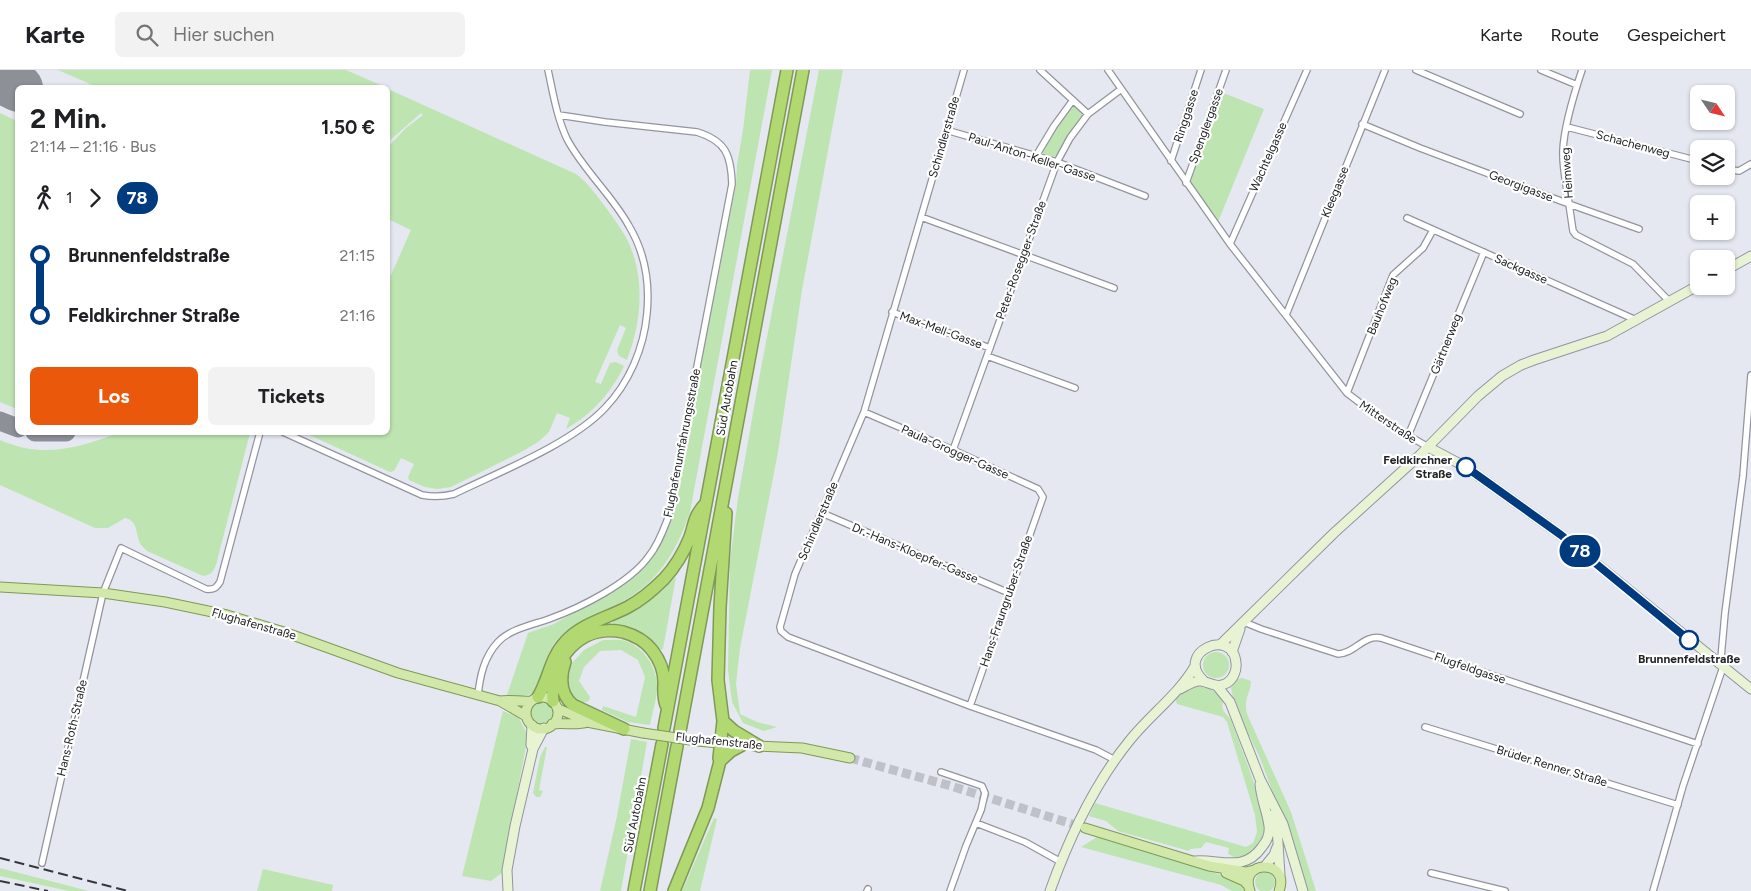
<!DOCTYPE html>
<html lang="de">
<meta charset="utf-8">
<style>
body{margin:0;font-family:Figtree,sans-serif;background:#f2f2f2;color:#202124;height:100vh;display:flex;flex-direction:column;font-size:19px;white-space:nowrap}
*{box-sizing:border-box;margin:0}
p{font-size:16px;color:#757577}
.icon{flex:none;width:28px;height:28px;fill:none;stroke:currentColor;stroke-width:2;stroke-linecap:round;stroke-linejoin:round}
.map{position:relative;flex:1;overflow:hidden}
.side{position:absolute;left:15px;top:15px;width:375px;height:350px;display:flex;flex-direction:column;background:#fff;border-radius:8px;box-shadow:0 1px 4px #0004}
.side>*{flex:none}
.badge{padding:0 10px;border-radius:16px;font-size:18px;line-height:32px}
.needle{width:32px;rotate:125deg}
.buttons{position:absolute;left:1690px;top:15px;display:grid;gap:10px}
.buttons a{display:grid;place-items:center;width:45px;height:45px;border-radius:8px;background:#fff;box-shadow:0 1px 4px #0004;font-size:25px}
.map>.badge{position:absolute;translate:-50% -50%;box-shadow:0 0 0 2px #fff}
.legs{display:flex;align-items:center;gap:8px;height:55px;padding:0 15px;font-size:16px}
.legs p{margin-inline-start:auto}
.headline{display:flex;align-items:center;justify-content:space-between;height:85px;padding:0 15px}
h1{font-size:28px;font-weight:700;line-height:38px}
.primary-button{display:flex;gap:10px;margin-top:auto;padding:10px 15px}
.primary-button a{flex:1;height:58px;border-radius:8px;background:#ea580c;color:#fff;font-size:20px;font-weight:700;line-height:58px;text-align:center}
.primary-button a+a{background:#f2f2f2;color:#202124}
ul{padding:0 15px;list-style:none}
li{display:flex;align-items:center;gap:18px;height:60px;font-size:19px}
li i{display:grid;place-items:center;width:8px;height:100%;margin:0 6px;background:currentColor}
li i::after{content:'';width:12px;height:12px;margin:-6px;border:4px solid;border-radius:50%;background:#fff}
li p{margin-inline-start:auto}
li:first-child i{background:linear-gradient(#0000 50%,currentColor 0)}
li:last-child i{background:linear-gradient(currentColor 50%,#0000 0)}
header{display:flex;align-items:center;gap:30px;box-sizing:border-box;height:70px;padding:0 25px;background:#fff;border-bottom:1px solid #e0e0e0}
header strong{font-size:24px}
nav{display:flex;gap:28px;margin-inline-start:auto;font-size:18px}
.search{width:350px;height:45px;background:#f2f2f2;display:flex;align-items:center;gap:12px;box-sizing:border-box;padding:0 18px;border-radius:8px;color:#757577;font-size:19px}
.map>svg:first-child{display:block}
</style>
<header>
<strong>Karte</strong>
<div class="search"><svg class="icon" aria-label="search" viewBox="0 0 24 24"><circle cx="10" cy="10" r="6"/><path d="M15 15l6 6"/></svg>Hier suchen</div>
<nav><a>Karte</a><a>Route</a><a>Gespeichert</a></nav>
</header>
<div class="map">
<svg width="1751" height="821" viewBox="0 0 1751 821">
<rect width="100%" height="100%" fill="#e5e8f0"/>
<path fill="#bee4b2" d="M58,0H346L385,17H97Z
M750,0H772L690,442C675,485 657,514 616,535C594,546 567,554 553,575C536,602 552,632 507,625L528,563L554,554L628,511L645,497L658,480L668,460L736,115L737,95L743,60Z
M819,0H843L802,220L778,382L740,578L736,614L740,644L757,652L777,657L764,661L743,653L732,632L728,600L730,491L738,428L761,298Z
M388,19L576,104C589,114 597,126 607,139C616,152 627,166 632,181C645,216 640,256 627,290L619,286L617,280L626,258L620,255L595,312L601,314L610,293L616,292L624,296C612,322 591,345 566,359L570,348L557,343L549,362L538,372L523,381L451,417L437,419L425,417L409,410L408,407L414,394L401,388L394,401L390,402L305,363L388,362V212L411,160L388,149V77L406,58L423,45L421,43L388,72Z
M1221,22L1264,39L1218,152L1188,112Z
M1072,34H1076L1083,41L1082,46L1057,85L1051,88L1043,84V78Z
M0,43L17,51V339L0,332Z
M121,362L250,363L216,495C213,502 211,505 203,506L147,481C145,479 143,477 141,475C135,465 139,451 125,448L108,458H95L0,415V370C43,389 79,378 121,362Z
M676,507L663,579L657,581L615,556L612,552L617,545L660,523Z
M603,570C610,570 619,569 626,571C644,578 657,597 657,617C657,629 652,643 650,655L628,652L602,640L603,636L636,647L645,607L638,590L621,580L600,581L584,597L579,611L590,627L589,631L581,633L571,624L568,611L572,593L584,580Z
M1203 595a13 13 0 1 1 26 0a13 13 0 1 1-26 0Z
M1242,608L1251,611C1251,623 1243,628 1247,644L1291,742L1316,821H1306C1291,776 1277,732 1260,688C1251,667 1233,638 1231,617L1235,610Z
M1197,615C1209,618 1217,621 1223,632C1220,641 1227,644 1231,650C1238,671 1270,748 1265,765C1262,778 1250,784 1238,789L1228,784L1229,778L1206,772L1201,778L1190,779L1189,781L1118,761L1106,751L1089,746L1095,733L1246,777L1253,773L1257,762L1255,745L1227,652L1223,647L1177,634L1175,628C1182,621 1189,618 1197,615Z
M530 642a12 12 0 1 1 24 0a12 12 0 1 1-24 0Z
M503,641L519,648L528,666L502,803L491,811L462,806Z
M631,669L647,672L621,821H600L617,746Z
M545,677H547L539,720L543,721L540,727H536L533,723L540,687Z
M714,748L717,749L700,821H682Z
M1097,767L1231,808L1242,815L1245,821H1232L1221,815L1081,777Z
M0,798L89,821H69L0,806Z
M263,799L333,815L332,821H257Z
M1255 812a10 10 0 1 1 20 0a10 10 0 1 1-20 0Z"/>
<g fill="none" stroke-linecap="round" stroke-linejoin="round">
<path stroke="#8d9096" stroke-width="19" d="M0,351L18,358
M35,362H66"/>
<path stroke="#8d9096" stroke-width="48" d="M0,9L19,18"/>
<path stroke="#bec1c8" stroke-width="9" stroke-dasharray="9 4.5" stroke-linecap="butt" d="M850,688L951,716L1082,757"/>
<defs>
<path id="street" d="M964,0L864,342L795,504L780,557L781,561L788,567L970,636L1096,680L1115,690
M1040,0L1088,44
M1108,0L1230,174L1347,323L1385,352L1428,377
M1416,0L1520,44
M1541,0L1577,15
M1582,0C1575,21 1564,58 1563,80C1562,98 1567,117 1569,134L1639,159
M1362,54L1420,78L1569,134L1573,161L1576,165L1633,194L1670,232
M1567,57L1699,91
M946,60L1057,92L1145,126
M1036,86L1054,56L1073,30
M1171,91L1201,0
M1726,99L1739,101L1751,94
M1186,113L1226,0
M921,147L1114,218
M1407,148L1636,250
M1230,174L1307,0
M892,242L990,278
M1286,245L1385,0
M987,286L1075,318
M1347,323L1393,205L1423,178L1433,160
M864,342L953,380L1038,419L1043,427L970,636
M283,362L422,425C433,427 442,427 454,424C499,402 571,374 605,338C629,313 644,278 647,243C650,212 645,183 629,156C612,125 584,101 567,69C557,48 553,23 548,0
M1408,366L1484,182
M953,380L1057,92L1070,68L1088,44L1120,20
M822,443L1009,523
M1244,552L1261,559L1338,584C1354,584 1364,564 1381,568L1698,674
M478,625C480,606 484,587 498,572C510,559 532,555 549,549C580,538 630,513 649,486C658,475 663,461 668,448L732,114C731,85 726,71 697,62L605,52L559,45
M1425,657L1678,735
M941,702L982,716L985,723L981,740L966,776L950,821
M976,753L1025,772L1061,792
M42,793L103,523L121,478L206,519C214,520 216,518 220,512L260,362
M1431,803L1505,821
M867,821L868,819
M1653,821L1683,716L1723,597L1721,588L1725,543L1743,406L1751,305"/>
<path id="secondary" d="M1726,200L1751,186
M1428,377L1466,397L1561,465L1751,619
M1220,575L1334,463L1420,385L1478,326L1502,306L1521,295L1534,290L1607,266L1699,215
M1232,582L1240,559
M1217,616L1230,632L1260,709L1283,754L1303,821
M1180,619C1186,616 1194,610 1201,611C1210,612 1216,619 1227,613C1233,609 1237,601 1236,593C1233,556 1173,583 1204,611
M532,655L531,675L533,679
M1274,744L1277,757L1280,805
M1195,791C1220,789 1244,803 1262,777C1267,771 1270,764 1269,756C1267,741 1261,729 1260,714
M1265,796L1274,785L1277,777
M508,821L507,800L515,756L533,679L544,658
M1050,821C1069,768 1094,714 1130,670C1150,645 1179,624 1195,596"/>
<path id="primary" d="M0,517L103,523L165,532L227,545L284,562L398,603L500,631L526,646
M526 643a16 16 0 1 1 32 0a16 16 0 1 1-32 0Z
M500,631C510,629 520,632 531,631
M557,638C567,644 579,645 587,652L643,663
M552,654C564,652 576,656 587,652
M697,671L741,675
M754,676L802,678L850,688
M1085,758L1209,796L1246,802L1254,800
M1226,803L1244,811L1248,815
M1250,821C1238,789 1291,789 1279,821"/>
<path id="highway" d="M565,592C560,607 560,624 573,635L624,659
M538,627C549,609 550,588 565,572C581,554 607,548 628,537C641,530 653,520 664,509C675,497 684,482 690,467C695,452 694,446 706,433
M553,631C549,590 580,553 623,562C634,565 645,571 652,580C659,589 664,601 664,612C664,621 663,627 666,635
M723,651L734,661L759,676
M664,658L787,0
M680,661L803,0
M720,691L731,681L742,675
M634,821L662,674
M650,821L677,676
M674,821L708,738L720,691L719,688L723,651L718,610L720,537L726,443"/>
</defs>
<use href="#street" stroke="#92959d" stroke-width="8"/>
<use href="#secondary" stroke="#92959d" stroke-width="11"/>
<use href="#primary" stroke="#7f9957" stroke-width="11"/>
<use href="#highway" stroke="#7f9957" stroke-width="14"/>
<use href="#street" stroke="#fff" stroke-width="5.5"/>
<use href="#secondary" stroke="#e8f3d4" stroke-width="9"/>
<use href="#primary" stroke="#d1e8aa" stroke-width="9"/>
<use href="#highway" stroke="#b2d871" stroke-width="11"/>
<path stroke="#35383b" stroke-width="2" stroke-dasharray="10 5" stroke-linecap="butt" d="M0,788L128,821
M0,811L48,821"/>
<defs>
<path id="primary-bridge" d="M643,663L697,671"/>
</defs>
<use href="#primary-bridge" stroke="#7f9957" stroke-width="11" stroke-linecap="butt"/>
<use href="#primary-bridge" stroke="#d1e8aa" stroke-width="9"/>
</g>
<g fill="none" stroke-linecap="round" stroke-linejoin="round">
<defs>
<path id="line-1" d="M1466,397L1561,465L1689,570"/>
</defs>
<use href="#line-1" stroke="#fff" stroke-width="11"/>
<use href="#line-1" stroke="#003b80" stroke-width="8"/>
</g>
<g fill="#fff" stroke="#003b80" stroke-width="2.5">
<circle cx="1466" cy="397" r="9"/>
<circle cx="1689" cy="570" r="9"/>
</g>
<g text-anchor="middle" stroke-width="4.5" stroke-linejoin="round" paint-order="stroke">
<g font-size="12" fill="#212326" stroke="#fff">
<text transform="translate(1186 46) rotate(-72)" y="4">Ringgasse</text>
<text transform="translate(1206 56) rotate(-70)" y="4">Spenglergasse</text>
<text transform="translate(944 67) rotate(-74)" y="4">Schindlerstraße</text>
<text transform="translate(1633 74) rotate(15)" y="4">Schachenweg</text>
<text transform="translate(1032 87) rotate(18)" y="4">Paul-Anton-Keller-Gasse</text>
<text transform="translate(1268 87) rotate(-66)" y="4">Wachtelgasse</text>
<text transform="translate(1567 103) rotate(-94)" y="4">Heimweg</text>
<text transform="translate(1521 116) rotate(21)" y="4">Georgigasse</text>
<text transform="translate(1335 122) rotate(-68)" y="4">Kleegasse</text>
<text transform="translate(1021 190) rotate(-70)" y="4">Peter-Rosegger-Straße</text>
<text transform="translate(1521 199) rotate(24)" y="4">Sackgasse</text>
<text transform="translate(1382 236) rotate(-68)" y="4">Bauhofweg</text>
<text transform="translate(941 260) rotate(20)" y="4">Max-Mell-Gasse</text>
<text transform="translate(1446 274) rotate(-68)" y="4">Gärtnerweg</text>
<text transform="translate(727 328) rotate(-80)" y="4">Süd Autobahn</text>
<text transform="translate(1388 352) rotate(34)" y="4">Mitterstraße</text>
<text transform="translate(682 373) rotate(-79)" y="4">Flughafenumfahrungsstraße</text>
<text transform="translate(955 382) rotate(24)" y="4">Paula-Grogger-Gasse</text>
<text transform="translate(818 451) rotate(-67)" y="4">Schindlerstraße</text>
<text transform="translate(915 483) rotate(23)" y="4">Dr.-Hans-Kloepfer-Gasse</text>
<text transform="translate(1006 531) rotate(-71)" y="4">Hans-Fraungruber-Straße</text>
<text transform="translate(254 554) rotate(16)" y="4">Flughafenstraße</text>
<text transform="translate(1470 598) rotate(19)" y="4">Flugfeldgasse</text>
<text transform="translate(72 658) rotate(-77)" y="4">Hans-Roth-Straße</text>
<text transform="translate(719 671) rotate(6)" y="4">Flughafenstraße</text>
<text transform="translate(1552 696) rotate(17)" y="4">Brüder Renner Straße</text>
<text transform="translate(635 745) rotate(-79)" y="4">Süd Autobahn</text>
</g>
<g font-size="12" font-weight="bold" fill="#212326" stroke="#fff" text-anchor="end">
<text x="1452" y="394">Feldkirchner<tspan x="1452" dy="14">Straße</tspan></text>
<text x="1689" y="593" text-anchor="middle">Brunnenfeldstraße</text>
</g>
</g>
</svg>
<div class="buttons">
<a><svg class="needle" viewBox="-14 -14 28 28"><path d="M0-13l5 13h-10z" fill="#e53935"/><path d="M0 13l5-13h-10z" fill="#757577"/></svg></a>
<a><svg class="icon" aria-label="layers" viewBox="0 0 24 24"><path d="M12 4l9 5-9 5-9-5zM3 14l9 5 9-5"/></svg></a>
<a>+</a>
<a>−</a>
</div>
<b class="badge" style="left:1580px;top:481px;background:#003b80;color:#fff">78</b>
<section class="side">
<div class="headline"><div><h1>2 Min.</h1><p>21:14 – 21:16 · Bus</p></div><b>1.50 €</b></div>
<div class="legs"><svg class="icon" aria-label="walk" viewBox="0 0 24 24"><circle cx="13" cy="4" r="2"/><path d="M13 8l-2 6 4 7M11 14l-3 7M7 12l3-4h3l4 4"/></svg>1<svg class="icon" aria-label="forward" viewBox="0 0 24 24"><path d="M9 5l7 7-7 7"/></svg><b class="badge" style="background:#003b80;color:#fff">78</b></div>
<ul>
<li><i style="color:#003b80"></i><b>Brunnenfeldstraße</b><p>21:15</p></li>
<li><i style="color:#003b80"></i><b>Feldkirchner Straße</b><p>21:16</p></li>
</ul>
<div class="primary-button"><a>Los</a><a>Tickets</a></div>
</section>
</div>
